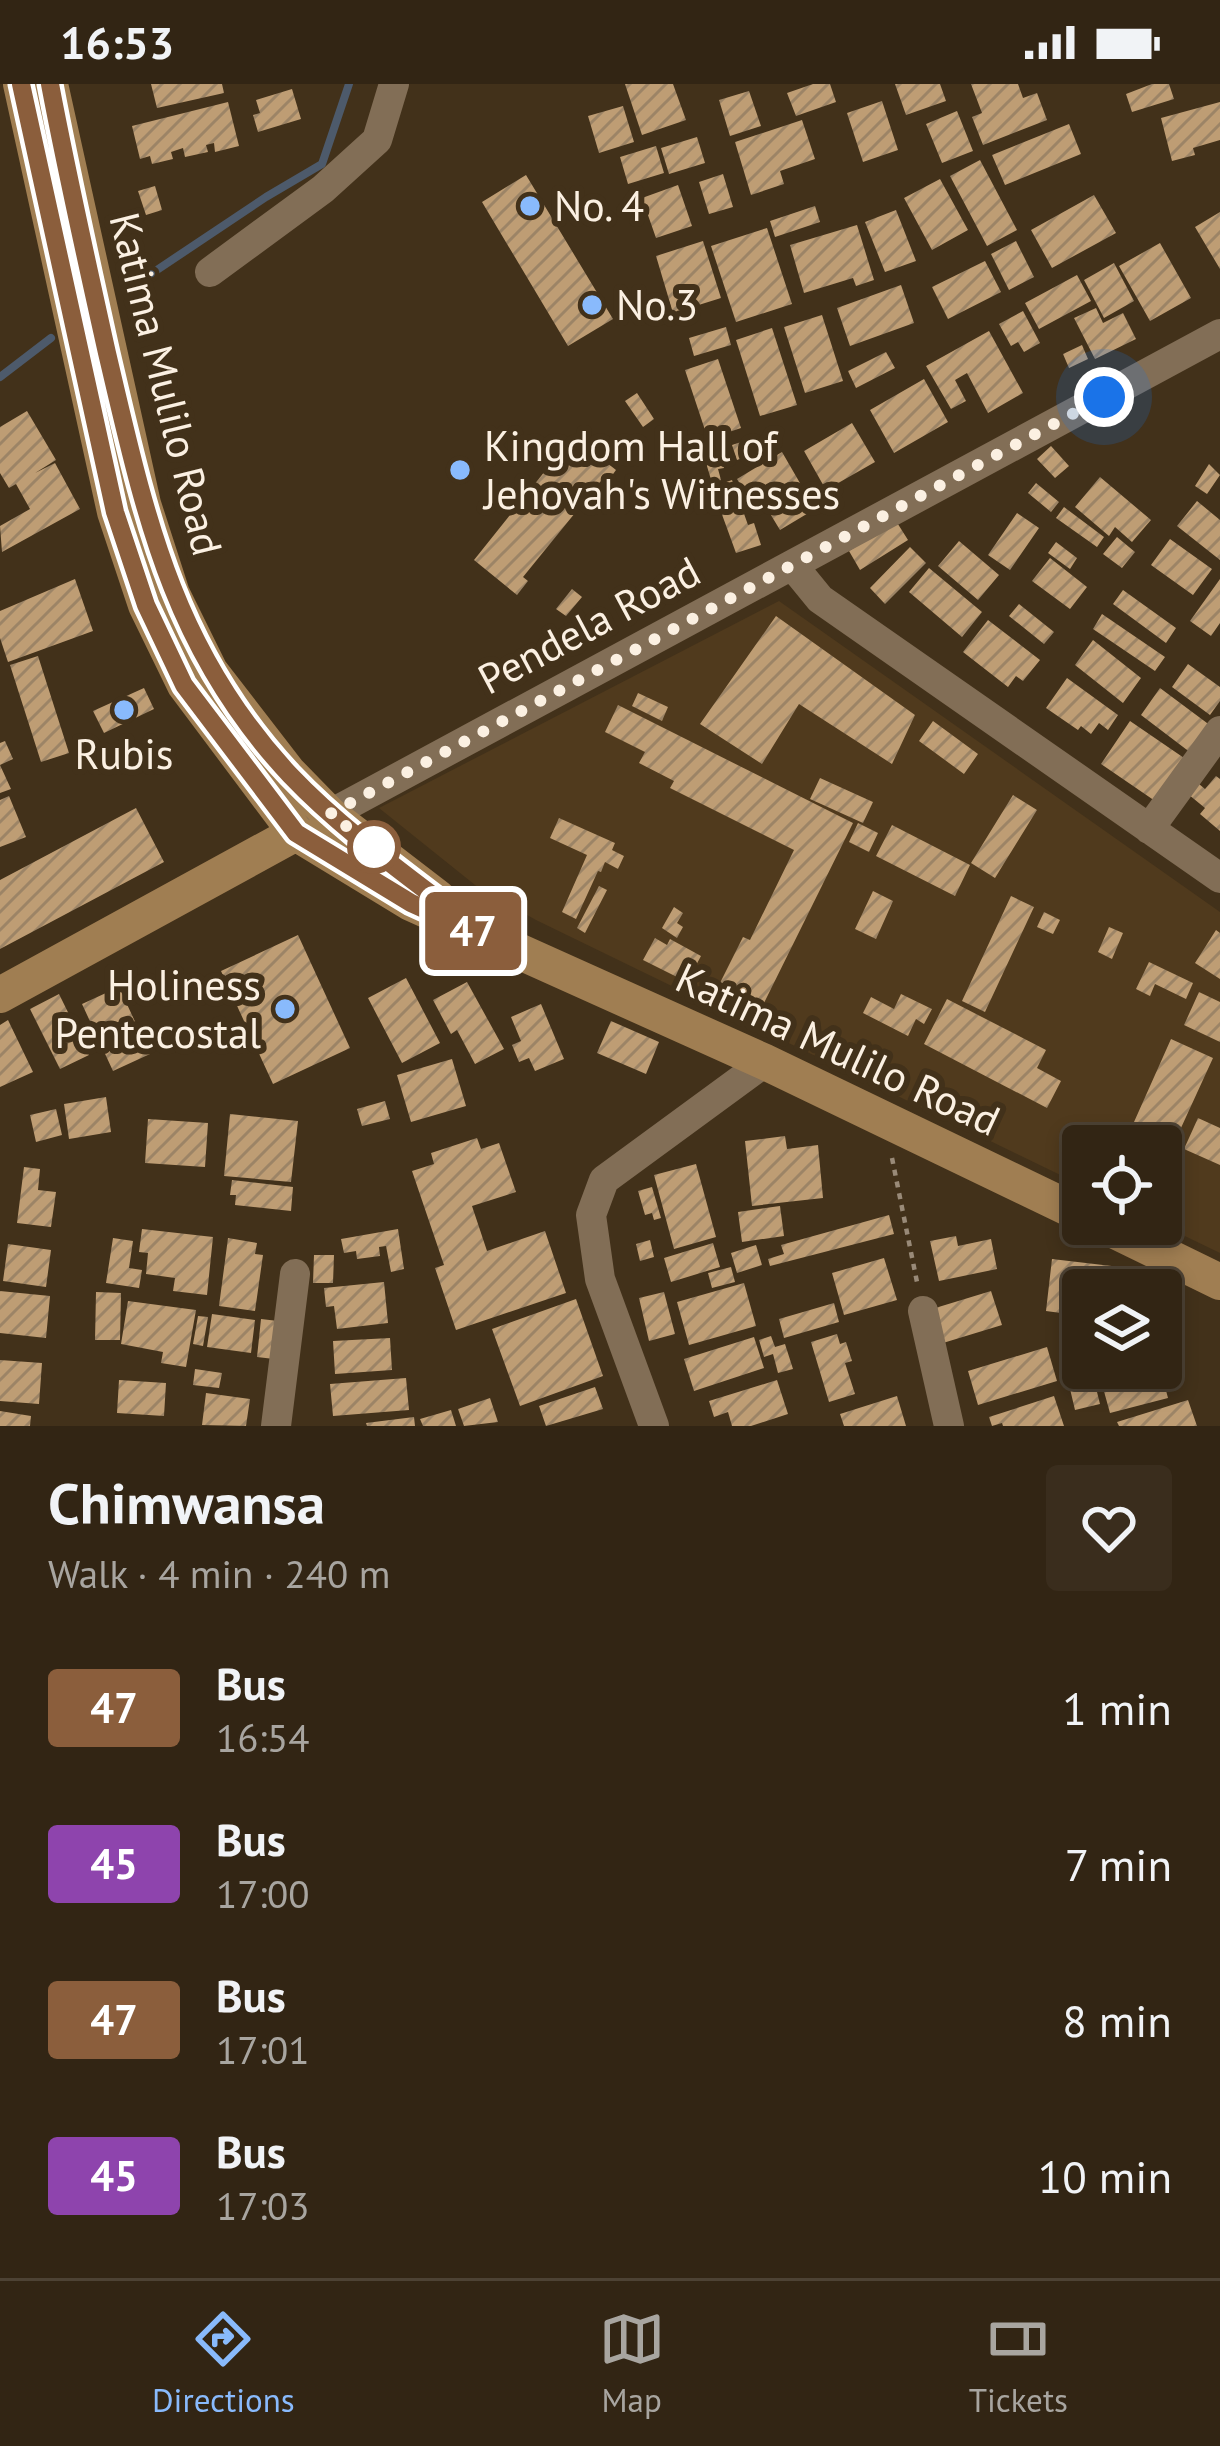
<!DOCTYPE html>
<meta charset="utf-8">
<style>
body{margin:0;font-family:"PT Sans",sans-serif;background:#3a2d1d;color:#f1f3f6;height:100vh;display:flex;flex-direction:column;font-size:45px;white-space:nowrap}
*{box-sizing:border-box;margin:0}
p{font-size:39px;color:#a8a5a0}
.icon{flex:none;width:66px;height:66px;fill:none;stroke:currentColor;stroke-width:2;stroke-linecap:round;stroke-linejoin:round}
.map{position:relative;height:1342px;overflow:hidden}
.sheet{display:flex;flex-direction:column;background:#322514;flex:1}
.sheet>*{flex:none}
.badge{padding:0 24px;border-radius:9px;font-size:42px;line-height:78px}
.buttons{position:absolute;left:1062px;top:1041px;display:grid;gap:24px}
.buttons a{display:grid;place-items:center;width:120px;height:120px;border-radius:12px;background:#322514;box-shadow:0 6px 18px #0003,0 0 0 3px #4d4234;font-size:60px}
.you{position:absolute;width:60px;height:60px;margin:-30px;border:9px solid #fff;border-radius:50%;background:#1a73e8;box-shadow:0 0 0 18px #1a73e833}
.map>.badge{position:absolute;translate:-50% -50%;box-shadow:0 0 0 6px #fff}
.round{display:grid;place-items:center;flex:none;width:126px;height:126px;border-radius:12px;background:#3a2d1d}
.head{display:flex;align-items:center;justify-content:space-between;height:204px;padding:0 48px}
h1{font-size:57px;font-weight:600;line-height:90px}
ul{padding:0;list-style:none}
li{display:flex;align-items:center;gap:36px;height:156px;padding:0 48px}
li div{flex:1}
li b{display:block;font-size:45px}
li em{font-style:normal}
li .badge{min-width:132px;font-weight:700;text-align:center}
.status{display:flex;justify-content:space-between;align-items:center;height:84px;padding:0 60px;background:#322514;direction:ltr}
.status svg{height:33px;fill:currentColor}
.tabs{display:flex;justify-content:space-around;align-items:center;height:168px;border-top:3px solid #4d4234;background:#322514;font-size:33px;color:#a8a5a0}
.tabs a{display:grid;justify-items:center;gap:6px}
.tabs .selected{color:#89bafc}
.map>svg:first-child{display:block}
</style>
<div class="status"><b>16:53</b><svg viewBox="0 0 49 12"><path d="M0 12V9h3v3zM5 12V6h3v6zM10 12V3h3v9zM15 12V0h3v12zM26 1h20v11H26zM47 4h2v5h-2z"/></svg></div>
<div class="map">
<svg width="1220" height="1342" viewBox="0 0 1220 1342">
<defs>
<pattern id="building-hatch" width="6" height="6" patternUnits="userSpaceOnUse" patternTransform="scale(3)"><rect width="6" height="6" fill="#be9d74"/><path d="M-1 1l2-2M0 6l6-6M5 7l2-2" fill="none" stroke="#9c8466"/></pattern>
</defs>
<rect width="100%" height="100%" fill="#42311a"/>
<path fill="#503a1d" d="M779,517L1220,828V1169L1160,1140L1161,1062H1083V1102L536,836L480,805L379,724Z"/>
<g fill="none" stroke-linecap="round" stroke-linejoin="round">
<path stroke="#4d5a6b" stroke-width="8" d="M133,202L266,113L322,80L349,0
M0,293L51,254"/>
</g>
<path fill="url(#building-hatch)" d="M151,0H222L224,9L157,24Z
M625,0H673L686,36L642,51Z
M813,0H830L836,18L796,32L787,9Z
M895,0H940L946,17L906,31Z
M971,0H1018L1023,14L1037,9L1047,36L983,61L972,33L982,29Z
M1152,0H1169L1174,15L1132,28L1126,10Z
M292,5L301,35L258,48L253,31L260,29L256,16Z
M749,7L761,42L730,52L719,16Z
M882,17L898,66L863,78L847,29Z
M228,18L239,62L215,68L214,59L206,61L208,68L185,73L183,64L171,68L173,75L152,80L150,72L140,75L132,42Z
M1220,18V56L1193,64L1195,71L1172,77L1161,34Z
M623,22L634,58L599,69L588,32Z
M957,27L973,67L942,79L926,40Z
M802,36L815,75L780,87L784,100L751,111L735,58Z
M1069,40L1081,70L1005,101L992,71Z
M697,53L705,79L669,90L661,64Z
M656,62L664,89L628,100L620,73Z
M980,76L1017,146L987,162L950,92Z
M723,90L733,123L709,130L699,98Z
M526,91L613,235L568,262L482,118Z
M940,95L968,146L932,166L904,114Z
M678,101L692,142L656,154L642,114Z
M155,102L162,126L146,131L138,107Z
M1094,111L1116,149L1052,184L1031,146Z
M815,122L820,138L775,153L770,137Z
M896,126L916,177L885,188L865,138Z
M1220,128V185L1195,143Z
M857,141L874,196L856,202L853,194L804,209L790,161Z
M767,144L792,220L736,238L711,162Z
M703,157L721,214L673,229L656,172Z
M1016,157L1034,193L1009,206L991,170Z
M1160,159L1191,214L1150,237L1119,182Z
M985,177L1001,208L948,235L932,203Z
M1114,179L1134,217L1104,234L1084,196Z
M1077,191L1091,217L1039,245L1025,219Z
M901,201L914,239L850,262L837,224Z
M1096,224L1103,239L1123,229L1136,255L1095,275L1074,234Z
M1023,227L1040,259L1024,268L1018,258L1011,262L999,240Z
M822,231L843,297L805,309L784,243Z
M726,243L731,261L694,272L689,254Z
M772,244L797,321L760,332L736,256Z
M989,247L1023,309L988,329L967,289L955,296L966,317L951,325L926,282Z
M1082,261L1088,275L1069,284L1063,270Z
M886,268L895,284L856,304L848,287Z
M718,275L741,344L708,355L685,286Z
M924,295L948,338L894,369L870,326Z
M637,309L654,335L643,343L625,317Z
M27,327L56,376L35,389L55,379L80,425L2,468L0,442L30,425L16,400L9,404L0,389V343Z
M852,339L875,378L826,406L804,367Z
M573,352L616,386L605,401L601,397L523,493L528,497L517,511L474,476Z
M759,352L764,367L737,376L732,361Z
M1051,362L1069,382L1055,394L1037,375Z
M727,365L730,375L722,378L724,384L718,385L721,396L712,399L704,372Z
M782,368L815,425L780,446L760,413L751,418L737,395Z
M1209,380L1220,391L1207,410L1195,402Z
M1100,393L1151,436L1132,458L1115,443L1109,452L1075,423Z
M732,396L748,441L754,439L761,461L736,469L712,403Z
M1036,399L1059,418L1051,428L1028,409Z
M1197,417L1220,436V476L1177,442Z
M1064,423L1104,453L1097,463L1056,434Z
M1017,429L1039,444L1010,486L988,471Z
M896,437L908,456L860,486L849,467Z
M1117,453L1135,468L1122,484L1103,470Z
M1170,455L1212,485L1193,511L1151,481Z
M959,457L999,491L978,516L938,482Z
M1056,458L1077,474L1070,485L1048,469Z
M910,463L926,479L885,520L870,504Z
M1050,474L1087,503L1070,525L1032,497Z
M929,484L982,528L962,553L909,508Z
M75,495L93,547L8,578L0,554V527Z
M1220,495V539L1211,552L1190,537Z
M572,505L582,513L566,532L556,525Z
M1123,506L1176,544L1166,559L1113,520Z
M1019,520L1054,548L1044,560L1009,532Z
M1102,530L1165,573L1155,587L1093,545Z
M776,532L915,631L892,680L799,620L762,680L700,640Z
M988,536L1040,576L1023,597L1016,592L1008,603L963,568Z
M1093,556L1141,594L1123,619L1075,581Z
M38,572L69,669L41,678L10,581Z
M1188,580L1220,603V617L1210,631L1172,603Z
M1067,594L1118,631L1108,646L1099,639L1091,650L1081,642L1078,646L1046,624Z
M144,604L154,625L104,649L93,627Z
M1160,604L1211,642L1191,669L1141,631Z
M638,609L668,623L662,637L632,622Z
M618,621L853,739L758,931L715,909L743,853L750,856L794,766L670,704L674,697L639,679L645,668L605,648Z
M933,637L978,670L964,690L919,657Z
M1130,637L1187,676L1158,719L1101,680Z
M5,657L13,675L0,681L11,705L0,709V659Z
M1216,692L1220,695V747L1200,730L1205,724L1183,706L1193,695L1205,705Z
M820,694L873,718L863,739L810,715Z
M1013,711L1037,726L995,794L971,779Z
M9,712L26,753L0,763V716Z
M136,724L164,778L0,865V796Z
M559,734L615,759L612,766L624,772L618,785L605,778L601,788L598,787L576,835L562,828L587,771L550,754Z
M858,739L878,749L869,768L849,758Z
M892,741L970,781L955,812L876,772Z
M599,802L607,806L585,849L577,844Z
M873,807L893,817L876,855L855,845Z
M1011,812L1034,823L985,928L962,917Z
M674,823L683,829L677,839L683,843L677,854L662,844Z
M1044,828L1060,836L1053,850L1037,843Z
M1109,843L1123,849L1112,875L1098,868Z
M1216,846L1220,849V895L1195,879Z
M298,851L350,964L273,1000L221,887Z
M655,854L667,861L670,855L701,872L687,898L643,876Z
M1149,878L1193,899L1186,915L1155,900L1150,912L1136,905Z
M406,894L440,959L402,979L368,914Z
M467,898L504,965L475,980L457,946L451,950L433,916Z
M119,903L150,970L113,987L82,920Z
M1199,908L1220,918V958L1184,941Z
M59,910L89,971L60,985L30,925Z
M901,910L932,925L924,940L916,935L908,952L863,929L871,913L894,925Z
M947,915L1046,966L1037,984L1061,997L1047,1024L924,960Z
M541,920L564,975L535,987L529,974L519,978L512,961L521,957L511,933Z
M8,936L33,988L0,1003V941Z
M611,937L659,958L646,990L597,969Z
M1171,955L1213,974L1175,1057L1134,1038Z
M452,975L466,1022L411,1038L397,991Z
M106,1013L111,1048L69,1055L64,1020Z
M385,1017L390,1035L362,1042L357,1025Z
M56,1025L62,1051L36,1058L30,1031Z
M230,1030L298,1037L291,1098L224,1092Z
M1198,1034L1220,1044V1081L1184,1065Z
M148,1035L208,1039L205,1083L145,1079Z
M785,1052L787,1065L818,1061L823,1114L752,1122L745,1057Z
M477,1054L481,1065L499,1059L516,1108L472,1122L487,1167L545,1147L566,1209L456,1246L435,1184L444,1181L412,1087L434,1080L431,1069Z
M696,1080L716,1153L674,1165L654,1091Z
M24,1083L40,1085L38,1106L56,1108L51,1143L17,1139Z
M232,1096L293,1103L291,1127L235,1121L236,1111H230Z
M652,1103L661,1134L654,1136L652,1129L645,1131L638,1107Z
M780,1122L784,1152L742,1158L738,1128Z
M889,1131L894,1150L770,1182L768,1175L784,1170L781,1161Z
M142,1145L213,1153L207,1211L173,1207L175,1194L146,1190L148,1169L139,1168Z
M398,1145L404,1185L391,1188L386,1162L379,1163L380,1172L357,1175L356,1167L344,1169L341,1155Z
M956,1152L958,1162L991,1155L997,1185L939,1197L930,1157Z
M113,1154L133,1157L129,1184L142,1186L139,1204L106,1199Z
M228,1154L257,1159L255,1170L263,1171L255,1227L219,1222Z
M650,1156L654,1173L640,1177L636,1160Z
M713,1159L720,1183L671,1198L664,1174Z
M8,1160L51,1166L46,1203L3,1197Z
M756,1161L762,1181L737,1189L731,1169Z
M314,1171H334L333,1199H313Z
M884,1174L897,1216L844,1231L832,1189Z
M1052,1175L1120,1183L1117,1206H1083V1232L1046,1227Z
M731,1183L735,1198L712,1204L708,1189Z
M384,1198L388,1239L337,1245L334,1222L326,1223L324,1204Z
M744,1199L756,1242L689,1261L677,1218Z
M0,1207L50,1212L46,1254L0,1249Z
M991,1207L1002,1241L943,1259L932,1225Z
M96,1208L121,1209L120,1256H95Z
M664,1208L675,1250L649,1257L639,1214Z
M576,1215L603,1292L520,1322L492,1245Z
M128,1217L196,1226L186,1283L161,1279L163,1268L121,1260Z
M834,1219L839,1238L784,1254L779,1235Z
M212,1230L255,1236L251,1269L207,1263Z
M198,1232L208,1233L203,1262L193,1260Z
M261,1235L278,1237L274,1275L257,1273Z
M837,1250L840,1260L846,1258L852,1277L845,1279L855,1310L829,1318L811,1258Z
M771,1252L775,1263L785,1260L793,1285L778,1289L773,1270L764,1273L759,1256Z
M754,1253L764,1284L694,1307L684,1275Z
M390,1254L392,1286L335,1290L333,1257Z
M1047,1263L1057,1297L978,1321L968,1287Z
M0,1276L42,1279L39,1320L0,1317Z
M1091,1284L1100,1320L1075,1326L1066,1288Z
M1136,1284H1160L1168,1314L1110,1329L1100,1293Z
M195,1285L222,1289L219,1304L193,1301Z
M406,1294L409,1326L333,1332L330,1300Z
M119,1296L166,1299L164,1332L117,1329Z
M777,1296L788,1330L751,1342H732L728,1328L714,1333L709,1317Z
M595,1303L603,1325L546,1342L539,1322Z
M206,1309L250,1315L246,1342L202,1341Z
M897,1312L906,1342H844L840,1330Z
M1054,1312L1064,1342H1003L1002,1339L992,1342L989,1333Z
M490,1314L498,1338L464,1342L458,1325Z
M1188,1316L1197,1342H1119L1117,1338Z
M451,1326L456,1342H423L420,1335Z
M0,1327L31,1332L30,1342H0Z
M414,1333L415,1342H367L366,1339Z"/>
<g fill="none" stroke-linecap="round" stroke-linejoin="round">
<path stroke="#998a78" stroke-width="4.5" stroke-dasharray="6 6" stroke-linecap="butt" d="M892,1074L918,1203"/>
<path stroke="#826e56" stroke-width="30" d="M210,188L323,105L377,56L394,0
M793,482L820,515L1220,794
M312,740L1220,250
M1149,745L1220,647
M923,1227L949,1342
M276,1342L295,1190
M654,1342L600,1195L591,1131L604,1096L765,978"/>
<path stroke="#a07e52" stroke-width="36" d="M21,0L115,428L146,521L185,601L296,749L411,819L765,978L1083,1131
M50,0L143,420L172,510L210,587L288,688L330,731L438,814
M0,911L296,749
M1101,1140L1220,1198"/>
</g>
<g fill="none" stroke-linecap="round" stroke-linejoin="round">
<defs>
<path id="line" d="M21,0L115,428L146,521L184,601L296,749L411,819L488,854C421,801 348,752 290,691C172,565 145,430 107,269C87,179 67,90 50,0"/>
</defs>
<use href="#line" stroke="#fff" stroke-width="27"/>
<use href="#line" stroke="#8b5e3c" stroke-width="18"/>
<path stroke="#fbf0e2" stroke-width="12" stroke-dasharray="0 21.6" d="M374,763L386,772L330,730L1104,313"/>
</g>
<g fill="#89bafc" stroke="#42311a" stroke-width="4.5">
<circle cx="530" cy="122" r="12"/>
<circle cx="592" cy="221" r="12"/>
<circle cx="460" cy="386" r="12"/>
<circle cx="124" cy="626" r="12"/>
<circle cx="285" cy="925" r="12"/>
</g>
<circle fill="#fff" stroke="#8b5e3c" stroke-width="6" cx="374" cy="763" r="24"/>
<g text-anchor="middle" stroke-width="12" stroke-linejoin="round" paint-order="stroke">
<g font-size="42" fill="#fbf0e2" stroke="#42311a" text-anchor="start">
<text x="554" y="137">No. 4</text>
<text x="616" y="236">No.3</text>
<text x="484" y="377">Kingdom Hall of<tspan x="484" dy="48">Jehovah's Witnesses</tspan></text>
<text x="124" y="685" text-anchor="middle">Rubis</text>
<text x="261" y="916" text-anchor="end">Holiness<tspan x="261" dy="48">Pentecostal</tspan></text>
</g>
<g font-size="42" fill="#fbf0e2" stroke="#42311a">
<text transform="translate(166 300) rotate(76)" y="15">Katima Mulilo Road</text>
<text transform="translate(589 541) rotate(-28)" y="15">Pendela Road</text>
<text transform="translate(838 965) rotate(25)" y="15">Katima Mulilo Road</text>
</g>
</g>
</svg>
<div class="buttons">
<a><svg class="icon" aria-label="locate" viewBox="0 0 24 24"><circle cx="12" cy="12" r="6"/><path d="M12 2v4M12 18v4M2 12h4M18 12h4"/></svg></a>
<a><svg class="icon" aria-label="layers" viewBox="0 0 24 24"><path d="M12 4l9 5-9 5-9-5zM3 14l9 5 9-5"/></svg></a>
</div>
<div class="you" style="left:1104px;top:313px"></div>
<b class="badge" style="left:473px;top:847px;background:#8b5e3c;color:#fff">47</b>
</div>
<section class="sheet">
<div class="head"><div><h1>Chimwansa</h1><p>Walk · 4 min · 240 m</p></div><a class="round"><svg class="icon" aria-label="heart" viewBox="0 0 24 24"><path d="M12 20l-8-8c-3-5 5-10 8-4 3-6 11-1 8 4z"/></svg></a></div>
<ul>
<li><span class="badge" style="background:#8b5e3c;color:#fff">47</span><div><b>Bus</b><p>16:54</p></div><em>1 min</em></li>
<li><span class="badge" style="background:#8e44ad;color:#fff">45</span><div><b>Bus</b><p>17:00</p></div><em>7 min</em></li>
<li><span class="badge" style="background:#8b5e3c;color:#fff">47</span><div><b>Bus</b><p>17:01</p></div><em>8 min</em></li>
<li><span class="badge" style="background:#8e44ad;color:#fff">45</span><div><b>Bus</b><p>17:03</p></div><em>10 min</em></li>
</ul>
</section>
<nav class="tabs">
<a class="selected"><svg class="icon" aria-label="directions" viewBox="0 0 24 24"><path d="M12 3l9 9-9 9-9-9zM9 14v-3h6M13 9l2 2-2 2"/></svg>Directions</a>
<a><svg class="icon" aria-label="map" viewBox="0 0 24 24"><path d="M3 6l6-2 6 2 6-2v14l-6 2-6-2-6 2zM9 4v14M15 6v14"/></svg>Map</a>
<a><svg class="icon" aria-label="tickets" viewBox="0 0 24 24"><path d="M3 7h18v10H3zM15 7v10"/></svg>Tickets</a>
</nav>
